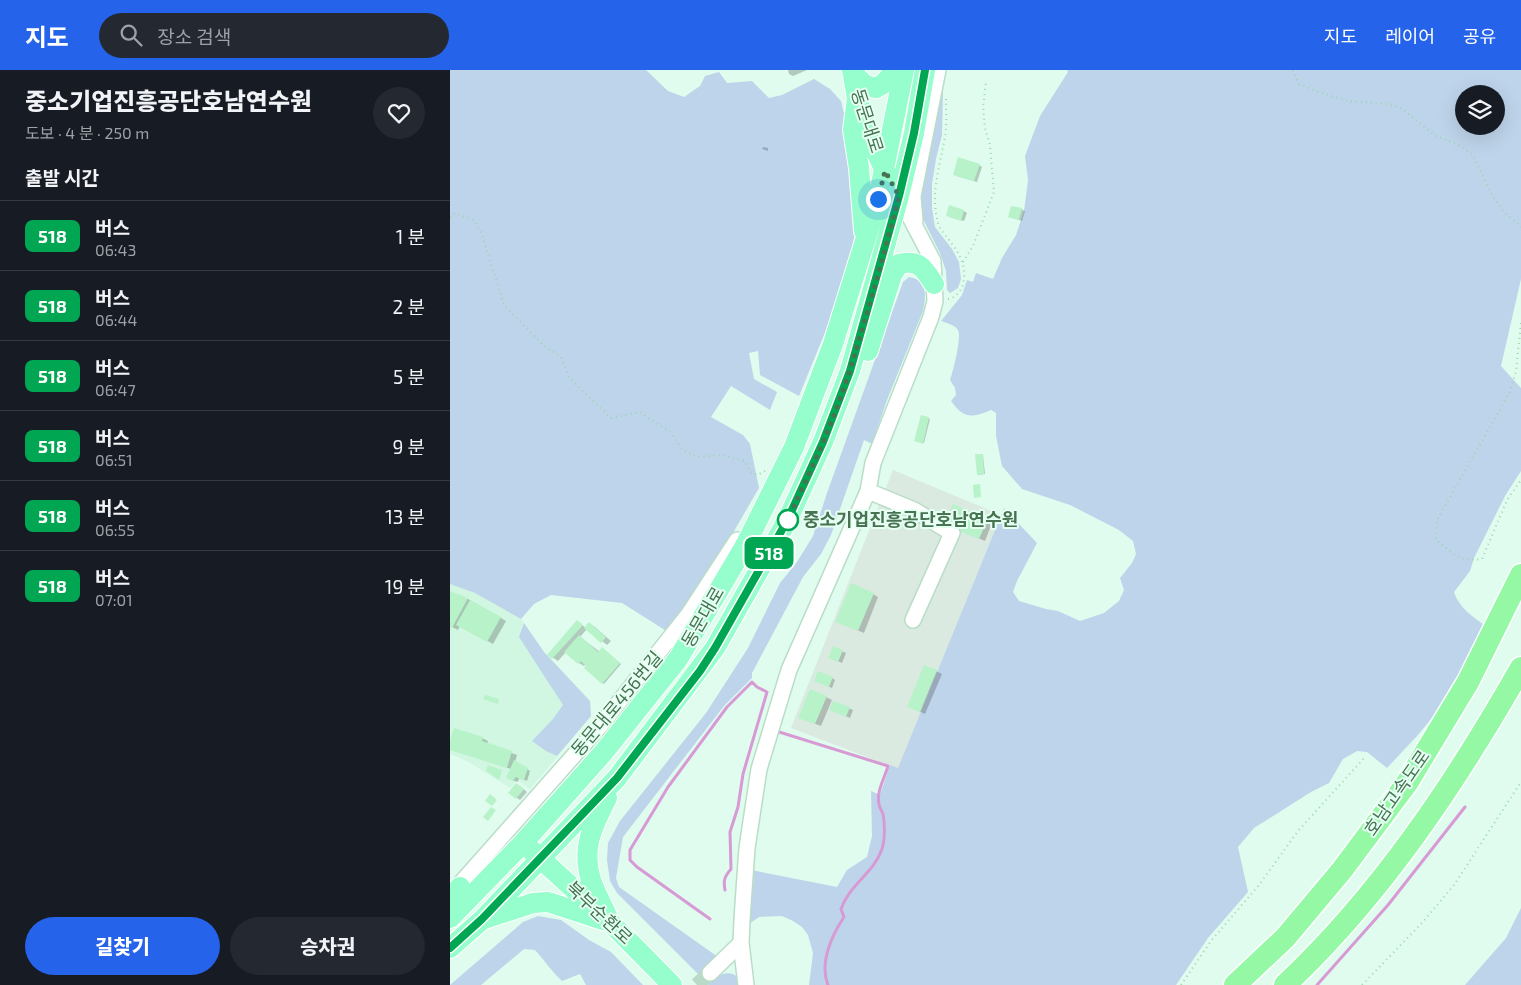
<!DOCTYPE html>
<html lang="ko">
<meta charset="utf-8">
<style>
body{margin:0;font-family:"Exo 2","Noto Sans KR",sans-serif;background:#242831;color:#f1f3f6;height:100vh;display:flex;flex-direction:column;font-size:19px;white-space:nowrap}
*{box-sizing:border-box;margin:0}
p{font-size:16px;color:#9ea1a6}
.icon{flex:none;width:28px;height:28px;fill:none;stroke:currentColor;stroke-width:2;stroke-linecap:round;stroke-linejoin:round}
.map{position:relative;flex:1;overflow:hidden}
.drawer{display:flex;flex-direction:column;background:#171b24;width:450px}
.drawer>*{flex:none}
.badge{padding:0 10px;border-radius:8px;font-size:18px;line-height:32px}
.buttons{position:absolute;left:1005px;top:15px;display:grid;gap:10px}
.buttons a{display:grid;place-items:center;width:50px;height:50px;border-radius:50%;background:#171b24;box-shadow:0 5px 20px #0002;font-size:25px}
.you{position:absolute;width:25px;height:25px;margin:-12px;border:4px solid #fff;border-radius:50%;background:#1a73e8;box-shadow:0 0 0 8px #1a73e833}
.map>.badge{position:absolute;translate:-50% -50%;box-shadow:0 0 0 2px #fff}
h2{padding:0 25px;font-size:19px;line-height:45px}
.round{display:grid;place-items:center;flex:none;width:52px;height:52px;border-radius:26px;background:#242831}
.overview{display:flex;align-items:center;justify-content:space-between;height:85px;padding:0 25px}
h1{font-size:24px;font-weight:800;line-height:38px}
.button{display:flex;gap:10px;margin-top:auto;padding:10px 25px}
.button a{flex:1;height:58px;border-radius:30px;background:#2563eb;color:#fff;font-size:20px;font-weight:800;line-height:58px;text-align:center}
.button a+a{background:#242831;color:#f1f3f6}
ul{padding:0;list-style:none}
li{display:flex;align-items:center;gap:15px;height:70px;padding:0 25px;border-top:1px solid #363941}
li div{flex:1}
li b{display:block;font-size:19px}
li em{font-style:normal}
li .badge{min-width:55px;font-weight:700;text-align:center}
header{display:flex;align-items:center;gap:30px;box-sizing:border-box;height:70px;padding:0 25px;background:#2563eb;color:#fff}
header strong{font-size:24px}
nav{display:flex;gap:28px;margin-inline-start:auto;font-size:18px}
.search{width:350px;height:45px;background:#242831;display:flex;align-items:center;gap:12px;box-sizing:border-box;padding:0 18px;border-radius:28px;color:#9ea1a6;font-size:19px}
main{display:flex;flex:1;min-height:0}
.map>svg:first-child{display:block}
</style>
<header>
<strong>지도</strong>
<div class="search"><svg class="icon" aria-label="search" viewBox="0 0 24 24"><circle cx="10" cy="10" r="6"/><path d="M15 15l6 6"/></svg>장소 검색</div>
<nav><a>지도</a><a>레이어</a><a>공유</a></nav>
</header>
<main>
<section class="drawer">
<div class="overview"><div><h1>중소기업진흥공단호남연수원</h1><p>도보 · 4 분 · 250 m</p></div><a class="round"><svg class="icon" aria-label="heart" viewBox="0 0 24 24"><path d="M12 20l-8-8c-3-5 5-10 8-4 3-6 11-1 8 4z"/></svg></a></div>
<h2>출발 시간</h2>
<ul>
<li><span class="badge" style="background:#00a651;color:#fff">518</span><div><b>버스</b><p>06:43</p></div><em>1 분</em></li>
<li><span class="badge" style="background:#00a651;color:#fff">518</span><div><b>버스</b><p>06:44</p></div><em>2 분</em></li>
<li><span class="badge" style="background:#00a651;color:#fff">518</span><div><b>버스</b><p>06:47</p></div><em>5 분</em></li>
<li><span class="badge" style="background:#00a651;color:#fff">518</span><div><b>버스</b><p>06:51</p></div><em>9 분</em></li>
<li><span class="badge" style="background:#00a651;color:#fff">518</span><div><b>버스</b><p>06:55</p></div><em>13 분</em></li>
<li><span class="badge" style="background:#00a651;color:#fff">518</span><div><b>버스</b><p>07:01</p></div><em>19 분</em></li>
</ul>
<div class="button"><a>길찾기</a><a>승차권</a></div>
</section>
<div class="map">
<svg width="1071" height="915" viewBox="0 0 1071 915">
<rect width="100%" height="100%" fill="#dffcee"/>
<path fill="#d1f6e2" d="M0,514L25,523L71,549L94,582L140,631L141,646L80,719L67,710L60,718L19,692L0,684Z"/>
<path fill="#dbeae1" d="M443,400L551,445L448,699L341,658Z"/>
<path fill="#bed4ea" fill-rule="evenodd" d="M0,0H196L218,21L234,27L250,16L255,6L269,2L277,13L302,11L319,28L332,25L364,9L380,19L391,31L406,94V143L402,190L392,221L349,326L310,305L308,281L299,283L304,309L327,322L320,340L281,316L261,347L293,365L300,374L309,418L258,506L218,562L172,533L101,525L84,534L71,549L25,523L0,514Z
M617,0H1071V209L1051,296L1071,318V401L1055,426L1024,488L1020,501L1004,522C1009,538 1023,547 1037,557L993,635L967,666L937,698L917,682L907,681L893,689L879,713L861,722L804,758L788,777L798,822L758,868L726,915H359L363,883L358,865L352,857L343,851L332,846L309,847L299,854L301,800L387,817L397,800L417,787L422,766L421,721L430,725L440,695L448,698L554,438L587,473L567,511L563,522L569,531L596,539L608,541L630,551L654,543L669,531L674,520L670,508L682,493L686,484L683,471L669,460L620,435L572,419L552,396L546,366V343L541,340C522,348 514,349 501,331L506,325L505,318L500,310C503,302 512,266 508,260C505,255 497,253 491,251L512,225L517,210L523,212L526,203L543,209L552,188L566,165L574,141L578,110L575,86L590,46L618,2ZM1014,24H1046V56H1014Z
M489,22H493L492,65L486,89L482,114V138L485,157L502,179L509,192L511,209L508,218L500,223L497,220L496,201L490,183L473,149L470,127Z
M459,207C478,210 476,225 473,241L437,330L422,374L414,370L381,465L371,484L353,507L302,603V608L274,636L173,767L166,808L169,817L268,887L263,909C274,903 280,900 290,909L291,915H259L167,823L160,811L157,790L158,773L170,751L256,643L298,578L330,513L347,492L363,466L377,423L453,212Z
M74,553L94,582L140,631L141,646L107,686L96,681L82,671L103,649L113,635L69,567Z
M1071,838V915H1015L1056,868Z
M88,846L111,850L139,870L161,882L193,915H136L130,904L112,911C102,902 94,890 85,880L74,879L31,915H0L73,852Z"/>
<path fill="#0003" d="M338,0H357L343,6L339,4Z
M313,77L318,78V81L312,79Z
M529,95L532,97L527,112L507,106Z
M571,139L575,141L572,151L560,147Z
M514,141L517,143L514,151L500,147Z
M471,346L480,349L474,373L467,371Z
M533,385L535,404L529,405Z
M537,450L542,453L535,471L501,457Z
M0,523L18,529L56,551L43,574L10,556L8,560L0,556Z
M423,524L428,527L414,563L392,554Z
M128,552L136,558L140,554L145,557L161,571L157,575L137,559L130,567L150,582L154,580L171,594L154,614L136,598L138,595L136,594L134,596L129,593L116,582L108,591L99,585Z
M384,578L396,583L392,593L383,589Z
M475,596L492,604L475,644L464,639Z
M382,608L385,610L382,618L368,612Z
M376,627L382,630L371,656L355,650Z
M384,632L403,640L400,648L384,641Z
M32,668L38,671L37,674L67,685L65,692L80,701L77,711L69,708L68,712L61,710V699L0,679V675Z
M70,716L77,722L70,730L60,723Z"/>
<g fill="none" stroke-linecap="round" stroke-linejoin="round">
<path stroke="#d79ad4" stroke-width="3" d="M326,661L438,696C435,707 426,722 429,734C429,737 432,741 433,744C435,754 435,770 432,779C424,803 399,815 391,839L394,847C382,865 369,893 378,915
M260,849L187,797L180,790V780L218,717L277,637L302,612L307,617L317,622L293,704L288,737L280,762L281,799C275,806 273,810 275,820
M867,915L938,835L1015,737"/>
</g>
<path fill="#b7f2c8" d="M508,87L530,94L524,111L503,105Z
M499,135L514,140L511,151L496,146Z
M561,136L572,138L569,150L558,147Z
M471,345L479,347L473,374L464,371Z
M525,384H533L534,404L527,405Z
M530,414L531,427L524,428L523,415Z
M503,434L538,449L529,469L494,455Z
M401,513L424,523L408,561L385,552Z
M0,521L18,528L2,558L0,557Z
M20,530L51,547L37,572L6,555Z
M127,550L133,555L102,589L97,585Z
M139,552L156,567L151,573L134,558Z
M129,565L148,582L152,577L170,593L152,614L134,598L136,596L131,591L128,594L114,582Z
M383,576L393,580L388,592L378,588Z
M474,595L487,600L470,642L457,637Z
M368,601L383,607L379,617L364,611Z
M360,619L377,626L365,654L348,648Z
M35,625L49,629L48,634L33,629Z
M383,631L400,637L396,647L379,640Z
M4,658L33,667L32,671L62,681L57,698L0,680V670Z
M64,690L78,698L74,710L65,707L64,711L56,708Z
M38,695L52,700L49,710L36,701Z
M66,713L74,719L66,729L58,723Z
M40,724L47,730L42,736L35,731Z
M41,737L46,740L38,751L33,747Z"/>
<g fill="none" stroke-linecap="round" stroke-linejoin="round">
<path stroke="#b9dac7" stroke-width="15" stroke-dasharray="15 8" stroke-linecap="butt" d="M247,915L260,903"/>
<defs>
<path id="minor" d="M465,151L463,126L488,0
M418,421L464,440L502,463L463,550
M2,823L150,656L238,545L287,470
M260,903L291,873
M296,915L291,873L292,849L297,778L309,699L339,600L418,421L423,393L481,247L485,231L483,191L449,126"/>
<path id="major" d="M402,0L407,28L420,69L436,103
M403,3L415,15L426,18L433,14L446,0
M407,28L403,60L409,98L414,161
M418,281L442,205L449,194C470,189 474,199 484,214
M157,728C143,756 131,777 141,810C145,822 152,834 157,846
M81,780L160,852L222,915
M0,829L10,817
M0,848L72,774L153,683L228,589L296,474L344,377L383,274L428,129L454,0
M37,848L83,833L98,832L153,850
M0,878L33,849L167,708L265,578L337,451L373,372L400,301L449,126L464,63L475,0"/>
<path id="highway" d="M785,915L835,868L892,800L957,713L1018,612L1071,505
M835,915C931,825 1006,712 1071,598"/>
</defs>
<use href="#minor" stroke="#b9ddc6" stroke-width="18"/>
<use href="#major" stroke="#fff" stroke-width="22"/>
<use href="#highway" stroke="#fff" stroke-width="25"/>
<path stroke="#9ad6ac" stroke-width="2" stroke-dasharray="1 4" stroke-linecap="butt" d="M843,0L849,14L866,21L898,31L936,34L951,38L986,66L1009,75L1023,85L1043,127L1053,141L1071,157
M496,29C496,41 497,55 495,67C490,95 480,124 488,153C489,158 493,162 496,166C507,180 518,195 513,214C511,222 505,228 498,229
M0,147L5,143L24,150L31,162L54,235L92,274L111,287L119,308L161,348L190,342L220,362L233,380L248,387L272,385L295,391L300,402L308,405L315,401
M513,192L523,176L544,122L540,75L535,58L533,37L536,12
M1071,253L1066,301L1060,322L987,450L986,470C1005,484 1007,492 1032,489L1057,430L1071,410
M731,915L761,871L809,815L848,761L916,686
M912,915L971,854L1004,815L1071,712"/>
<use href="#minor" stroke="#fff" stroke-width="15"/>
<use href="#major" stroke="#96fdcc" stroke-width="20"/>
<use href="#highway" stroke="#95f8a5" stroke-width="22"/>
</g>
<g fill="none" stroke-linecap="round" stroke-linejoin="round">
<defs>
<path id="line" d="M0,878L32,849L167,708L250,601L265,578L337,451L373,372L400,301L449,126L464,63L475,0"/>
</defs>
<use href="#line" stroke="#fff" stroke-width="11"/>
<use href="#line" stroke="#00a651" stroke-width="8"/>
<path stroke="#477352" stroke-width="5" stroke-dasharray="0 9" d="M338,450L337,451C360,402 384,352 400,299C418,242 434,184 449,126L435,101L428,129"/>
</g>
<circle fill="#fff" stroke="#00a651" stroke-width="2.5" cx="338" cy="450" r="10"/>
<g text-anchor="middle" stroke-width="4" stroke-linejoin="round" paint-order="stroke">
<g font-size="18" fill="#477352" stroke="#e6fff3">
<text transform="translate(417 51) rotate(72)" y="6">동문대로</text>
<text transform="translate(253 547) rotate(-60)" y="6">동문대로</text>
<text transform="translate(167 634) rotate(-50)" y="6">동문대로456번길</text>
<text transform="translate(947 723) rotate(-55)" y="6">호남고속도로</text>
<text transform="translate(149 843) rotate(43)" y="6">북부순환로</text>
</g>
<g font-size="18" font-weight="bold" fill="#477352" stroke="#e6fff3" text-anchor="start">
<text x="353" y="456">중소기업진흥공단호남연수원</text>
</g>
</g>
</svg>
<div class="buttons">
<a><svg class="icon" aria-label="layers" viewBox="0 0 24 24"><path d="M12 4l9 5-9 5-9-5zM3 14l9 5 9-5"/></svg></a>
</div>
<div class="you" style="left:428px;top:129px"></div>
<b class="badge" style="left:319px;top:483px;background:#00a651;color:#fff">518</b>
</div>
</main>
